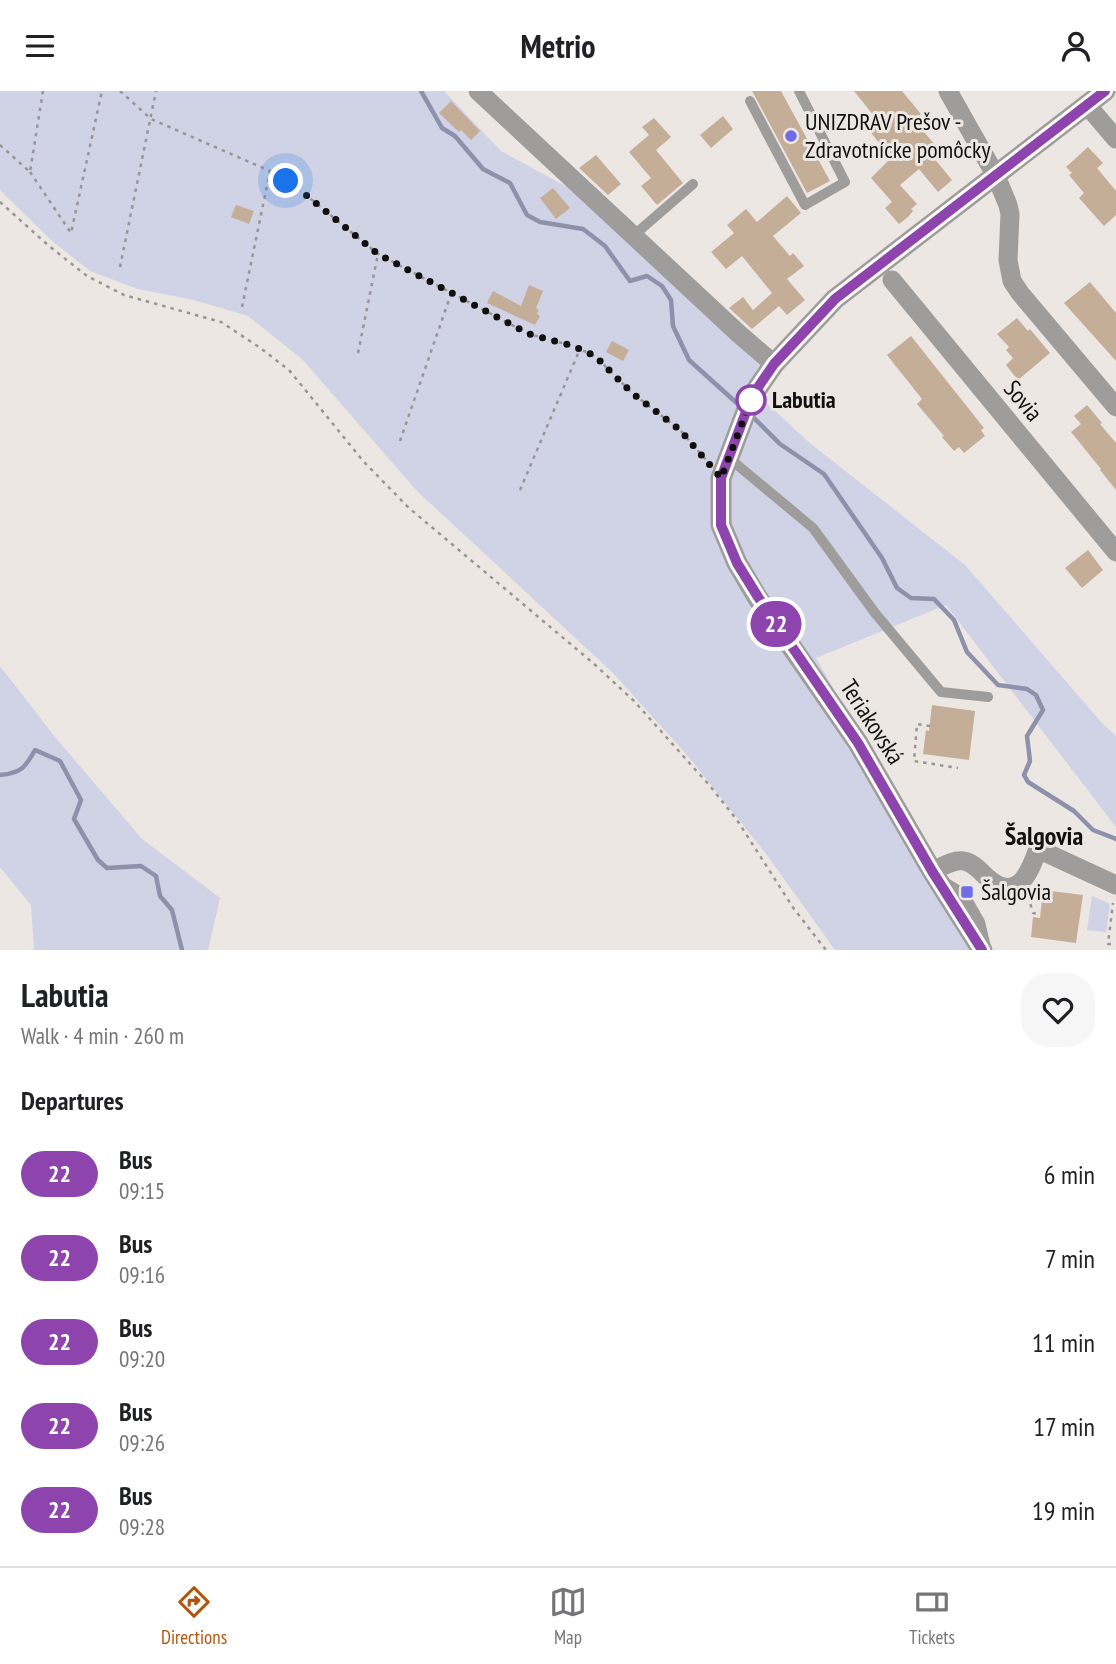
<!DOCTYPE html>
<meta charset="utf-8">
<style>
body{margin:0;font-family:"PT Sans Narrow",sans-serif;background:#f6f6f6;color:#202124;height:100vh;display:flex;flex-direction:column;font-size:26px;white-space:nowrap}
*{box-sizing:border-box;margin:0}
p{font-size:23px;color:#757577}
.icon{flex:none;width:38px;height:38px;fill:none;stroke:currentColor;stroke-width:2;stroke-linecap:round;stroke-linejoin:round}
.map{position:relative;height:859px;overflow:hidden}
.side{display:flex;flex-direction:column;background:#fff;flex:1}
.side>*{flex:none}
.badge{padding:0 14px;border-radius:23px;font-size:24px;line-height:46px}
.you{position:absolute;width:35px;height:35px;margin:-18px;border:5px solid #fff;border-radius:50%;background:#1a73e8;box-shadow:0 0 0 10px #1a73e833}
.map>.badge{position:absolute;translate:-50% -50%;box-shadow:0 0 0 4px #fff}
h2{padding:0 21px;font-size:26px;line-height:63px}
.round{display:grid;place-items:center;flex:none;width:74px;height:74px;border-radius:28px;background:#f6f6f6}
.summary{display:flex;align-items:center;justify-content:space-between;height:119px;padding:0 21px}
h1{font-size:33px;font-weight:600;line-height:52px}
ul{padding:0;list-style:none}
li{display:flex;align-items:center;gap:21px;height:84px;padding:0 21px}
li div{flex:1}
li b{display:block;font-size:26px}
li em{font-style:normal}
li .badge{min-width:77px;font-weight:700;text-align:center}
header{display:flex;justify-content:space-between;align-items:center;height:91px;padding:0 21px;background:#fff;font-size:32px;font-weight:600}
.tab-bar{display:flex;justify-content:space-around;align-items:center;height:98px;border-top:2px solid #e0e0e0;background:#fff;font-size:19px;color:#757577}
.tab-bar a{display:grid;justify-items:center;gap:4px}
.tab-bar .current{color:#b45309}
.map>svg:first-child{display:block}
</style>
<header><svg class="icon" aria-label="menu" viewBox="0 0 24 24"><path d="M4 6h16M4 12h16M4 18h16"/></svg>Metrio<svg class="icon" aria-label="person" viewBox="0 0 24 24"><circle cx="12" cy="8" r="4"/><path d="M4 21q1-7 8-7t8 7"/></svg></header>
<div class="map">
<svg width="1116" height="859" viewBox="0 0 1116 859">
<rect width="100%" height="100%" fill="#ece7e3"/>
<path fill="#d0d2e5" d="M0,0H444L501,60L585,106L785,270L762,308L811,353L965,474L1102,632L1116,645V736L946,514L816,567L973,846L982,859H835L767,764L687,664L613,582L417,400L302,268L248,225L194,209L138,198L90,180L51,149L0,99Z
M0,575L55,646L142,748L220,807L208,859H34L31,814L0,776Z
M1092,805L1110,813L1106,841L1087,839Z"/>
<g fill="none" stroke-linecap="round" stroke-linejoin="round">
<path stroke="#8e91ac" stroke-width="4.5" d="M421,0L442,37L455,45L483,78L510,92L527,124L540,131L583,138L605,155L630,190L647,185L662,195L671,209L673,235L689,269L740,315
M752,325L780,353L824,383L882,467L897,497L911,507L934,508L954,529L967,561L998,594L1027,598L1036,604L1043,619L1027,645L1030,670L1024,684L1028,691L1074,720L1093,739L1116,748
M0,684C21,682 25,677 35,659L60,670L81,709L74,728L98,769L107,777L141,775L156,785L160,805L172,819L182,859"/>
</g>
<path fill="#c5ae98" d="M752,0H781L830,90L807,102Z
M854,0H902L921,23L914,29L940,60L933,66L952,89L938,101L919,78L900,94L917,113L911,118L913,120L908,126L899,133L885,117L892,111L871,87L891,67L864,33L874,25Z
M451,10L480,40L471,49L461,39L459,41L439,22Z
M723,25L733,38L711,57L700,44Z
M654,27L671,46L656,59L683,92L657,114L641,95L651,87L629,61L649,44L642,36Z
M1088,56L1103,72L1097,77L1116,100V124L1104,135L1079,107L1084,102L1069,84L1072,82L1066,76Z
M596,64L621,93L608,104L579,77Z
M553,97L570,117L556,128L540,107Z
M787,105L801,122L773,145L790,165L793,162L804,175L787,188L805,209L787,224L779,215L752,238L729,217L743,206L753,219L772,202L742,165L726,178L711,161L734,142L727,134L746,118L757,131Z
M236,114L254,120L249,133L231,126Z
M1090,191L1116,222V270L1064,212Z
M529,194L543,200L536,217L539,219L537,223L540,225L535,234L487,212L493,200L521,215Z
M1017,227L1028,240L1030,238L1050,262L1018,289L1006,274L1013,267L1006,259L1009,256L997,243Z
M911,245L984,337L981,339L985,345L964,362L959,356L954,360L942,346L944,345L917,313L922,308L887,264Z
M612,250L629,259L623,270L606,261Z
M1087,314L1102,332L1100,333L1116,352V399L1100,379L1101,378L1071,341L1081,333L1074,325Z
M1088,459L1103,479L1082,497L1065,477Z
M932,614L975,620L969,669L923,663L926,639L929,640Z
M1043,799L1083,804L1076,852L1031,846L1033,826L1040,827Z"/>
<g fill="none" stroke-linecap="round" stroke-linejoin="round">
<path stroke="#999592" stroke-width="2.5" stroke-dasharray="3.5 5" stroke-linecap="butt" d="M120,0L151,28L270,80L301,100L378,163L529,243L573,255L595,265L632,302L680,339L708,371
M0,54L30,81L43,0
M30,81L71,142L102,0
M0,111L49,155L87,185L124,204L221,231L259,256L289,279L364,371L409,417L593,572L634,610L710,695L737,729L794,818L826,859
M120,176L156,0
M242,216L270,80
M358,262L378,163
M400,350L451,203
M520,399L580,258
M930,635L917,633L914,670L958,677
M1028,805L1033,822L1040,823
M1111,853H1108L1113,812"/>
<path stroke="#9f9d9b" stroke-width="10" d="M750,10L805,114L845,91L799,0
M633,145L693,93
M729,367L813,437L875,522L941,601L988,606
M948,793L964,803L980,831L985,852"/>
<path stroke="#9f9d9b" stroke-width="19" d="M478,0L739,243L774,273
M948,0L996,85L1008,114L1010,123L1008,169L1012,190L1020,202L1116,316
M1087,14L1116,48
M892,189L1116,461
M932,780C942,776 953,768 964,770C975,772 981,782 990,789C1019,811 1030,780 1038,758L1116,794"/>
<path stroke="#9f9d9b" stroke-width="21" d="M982,859L932,780L858,652L757,506L737,472L721,434V387L752,305L774,273L835,208L1105,0"/>
</g>
<g fill="none" stroke-linecap="round" stroke-linejoin="round">
<defs>
<path id="line" d="M982,859L932,780L858,652L758,506L737,472L721,434V387L752,305L774,273L835,208L1105,0"/>
</defs>
<use href="#line" stroke="#fff" stroke-width="16"/>
<use href="#line" stroke="#8e44ad" stroke-width="10"/>
<path stroke="#11100e" stroke-width="7" stroke-dasharray="0 12.6" d="M286,90L301,100L378,163L529,243L573,255L595,265L632,302L680,339L721,387L751,309"/>
</g>
<g fill="#716be6" stroke="#ece7e3" stroke-width="2.5">
<circle cx="791" cy="45" r="7"/>
<rect x="960" y="794" width="14" height="14" rx="3.5"/>
</g>
<circle fill="#fff" stroke="#8e44ad" stroke-width="3.5" cx="751" cy="309" r="14"/>
<g text-anchor="middle" stroke-width="6" stroke-linejoin="round" paint-order="stroke">
<g font-size="24" fill="#11100e" stroke="#ece7e3" text-anchor="start">
<text x="805" y="39">UNIZDRAV Prešov -<tspan x="805" dy="28">Zdravotnícke pomôcky</tspan></text>
<text x="981" y="809">Šalgovia</text>
</g>
<g font-size="24" font-weight="bold" fill="#11100e" stroke="#ece7e3" text-anchor="start">
<text x="772" y="317">Labutia</text>
</g>
<g font-size="24" fill="#11100e" stroke="#ece7e3">
<text transform="translate(1023 310) rotate(50)" y="8">Sovia</text>
<text transform="translate(872 631) rotate(57)" y="8">Teriakovská</text>
</g>
<g font-size="26" font-weight="bold" fill="#11100e" stroke="#ece7e3">
<text x="1044" y="754">Šalgovia</text>
</g>
</g>
</svg>
<div class="you" style="left:286px;top:90px"></div>
<b class="badge" style="left:776px;top:533px;background:#8e44ad;color:#fff">22</b>
</div>
<section class="side">
<div class="summary"><div><h1>Labutia</h1><p>Walk · 4 min · 260 m</p></div><a class="round"><svg class="icon" aria-label="heart" viewBox="0 0 24 24"><path d="M12 20l-8-8c-3-5 5-10 8-4 3-6 11-1 8 4z"/></svg></a></div>
<h2>Departures</h2>
<ul>
<li><span class="badge" style="background:#8e44ad;color:#fff">22</span><div><b>Bus</b><p>09:15</p></div><em>6 min</em></li>
<li><span class="badge" style="background:#8e44ad;color:#fff">22</span><div><b>Bus</b><p>09:16</p></div><em>7 min</em></li>
<li><span class="badge" style="background:#8e44ad;color:#fff">22</span><div><b>Bus</b><p>09:20</p></div><em>11 min</em></li>
<li><span class="badge" style="background:#8e44ad;color:#fff">22</span><div><b>Bus</b><p>09:26</p></div><em>17 min</em></li>
<li><span class="badge" style="background:#8e44ad;color:#fff">22</span><div><b>Bus</b><p>09:28</p></div><em>19 min</em></li>
</ul>
</section>
<nav class="tab-bar">
<a class="current"><svg class="icon" aria-label="directions" viewBox="0 0 24 24"><path d="M12 3l9 9-9 9-9-9zM9 14v-3h6M13 9l2 2-2 2"/></svg>Directions</a>
<a><svg class="icon" aria-label="map" viewBox="0 0 24 24"><path d="M3 6l6-2 6 2 6-2v14l-6 2-6-2-6 2zM9 4v14M15 6v14"/></svg>Map</a>
<a><svg class="icon" aria-label="tickets" viewBox="0 0 24 24"><path d="M3 7h18v10H3zM15 7v10"/></svg>Tickets</a>
</nav>
